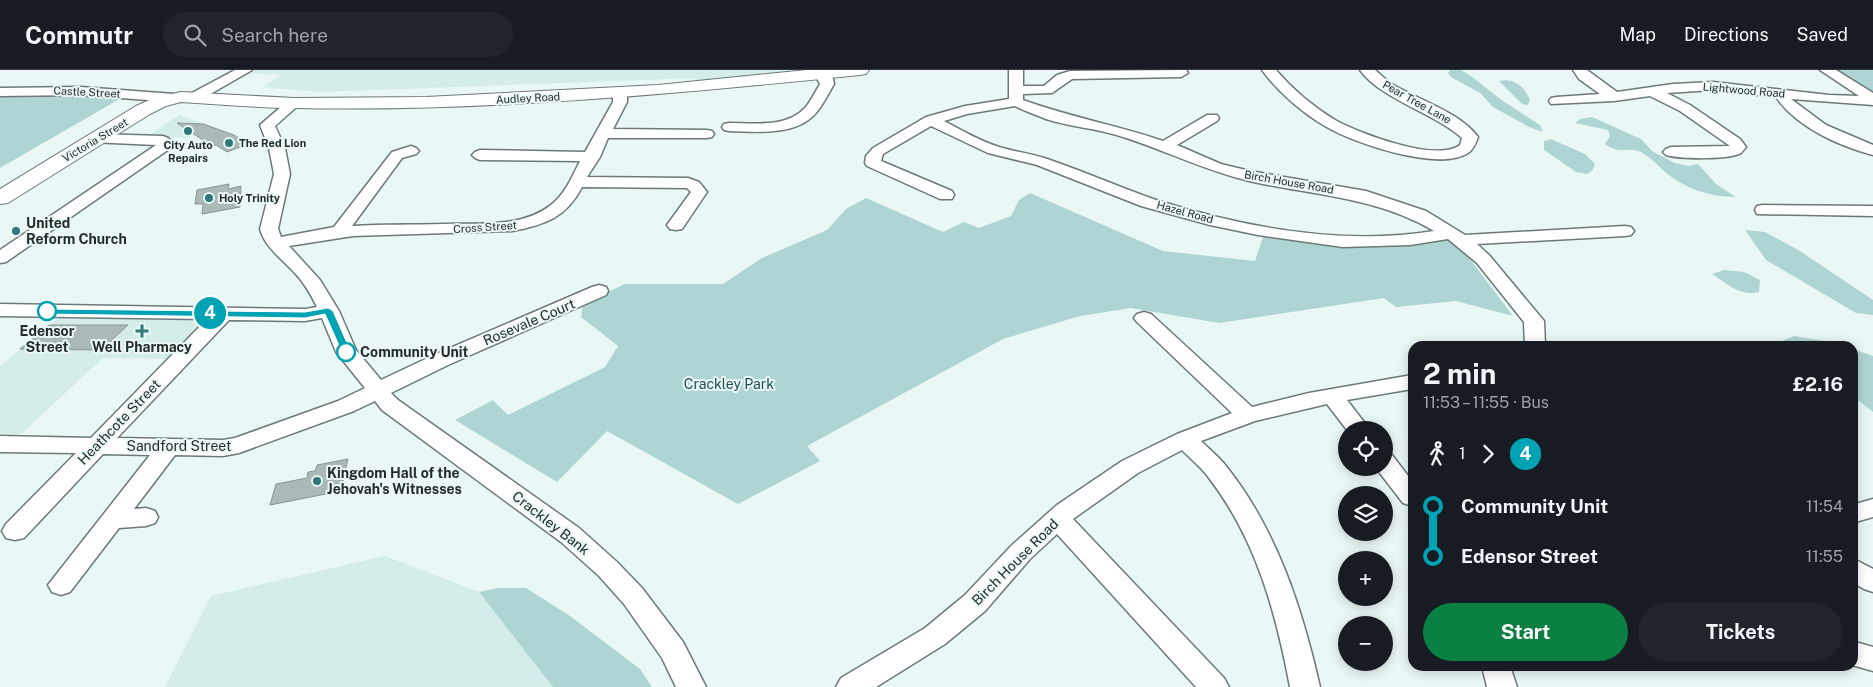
<!DOCTYPE html>
<meta charset="utf-8">
<style>
body{margin:0;font-family:"Public Sans",sans-serif;background:#20242c;color:#f1f3f6;height:100vh;display:flex;flex-direction:column;font-size:19px;white-space:nowrap}
*{box-sizing:border-box;margin:0}
p{font-size:16px;color:#9ea1a6}
.icon{flex:none;width:28px;height:28px;fill:none;stroke:currentColor;stroke-width:2;stroke-linecap:round;stroke-linejoin:round}
.map{position:relative;flex:1;overflow:hidden}
.side{position:absolute;left:1408px;top:271px;width:450px;height:330px;display:flex;flex-direction:column;background:#171b24;border-radius:15px;box-shadow:0 2px 12px #0003}
.side>*{flex:none}
.badge{padding:0 10px;border-radius:16px;font-size:18px;line-height:32px}
.tools{position:absolute;left:1338px;top:351px;display:grid;gap:10px}
.tools a{display:grid;place-items:center;width:55px;height:55px;border-radius:50%;background:#171b24;box-shadow:0 2px 12px #0003;font-size:25px}
.map>.badge{position:absolute;translate:-50% -50%;box-shadow:0 0 0 2px #fff}
.legs{display:flex;align-items:center;gap:8px;height:55px;padding:0 15px;font-size:16px}
.legs p{margin-inline-start:auto}
.head{display:flex;align-items:center;justify-content:space-between;height:85px;padding:0 15px}
h1{font-size:28px;font-weight:700;line-height:38px}
.button{display:flex;gap:10px;margin-top:auto;padding:10px 15px}
.button a{flex:1;height:58px;border-radius:30px;background:#0b8043;color:#fff;font-size:20px;font-weight:700;line-height:58px;text-align:center}
.button a+a{background:#20242c;color:#f1f3f6}
ul{padding:0 15px;list-style:none}
li{display:flex;align-items:center;gap:18px;height:50px;font-size:19px}
li i{display:grid;place-items:center;width:8px;height:100%;margin:0 6px;background:currentColor}
li i::after{content:'';width:12px;height:12px;margin:-6px;border:4px solid;border-radius:50%;background:#171b24}
li p{margin-inline-start:auto}
li:first-child i{background:linear-gradient(#0000 50%,currentColor 0)}
li:last-child i{background:linear-gradient(currentColor 50%,#0000 0)}
header{display:flex;align-items:center;gap:30px;box-sizing:border-box;height:70px;padding:0 25px;background:#171b24;border-bottom:1px solid #363941}
header strong{font-size:24px}
nav{display:flex;gap:28px;margin-inline-start:auto;font-size:18px}
.search{width:350px;height:45px;background:#20242c;display:flex;align-items:center;gap:12px;box-sizing:border-box;padding:0 18px;border-radius:28px;color:#9ea1a6;font-size:19px}
.map>svg:first-child{display:block}
</style>
<header>
<strong>Commutr</strong>
<div class="search"><svg class="icon" aria-label="search" viewBox="0 0 24 24"><circle cx="10" cy="10" r="6"/><path d="M15 15l6 6"/></svg>Search here</div>
<nav><a>Map</a><a>Directions</a><a>Saved</a></nav>
</header>
<div class="map">
<svg width="1873" height="617" viewBox="0 0 1873 617">
<rect width="100%" height="100%" fill="#e9f7f6"/>
<path fill="#d4ecea" d="M253,0H818L696,12L695,8L319,22L263,17L281,5L247,3Z
M179,45L212,56L189,68L148,66Z
M57,249H211L172,289L103,288L21,364H0V296Z
M385,486L479,522L553,617H165L211,526Z"/>
<path fill="#aed5d3" d="M1450,0H1461L1471,6L1500,29L1540,55L1543,62L1529,57L1493,37L1480,23L1451,7L1448,3Z
M1833,0H1873V24Z
M1506,10C1519,12 1524,18 1530,29L1528,35L1522,34L1499,11Z
M31,22L123,27L0,98V24Z
M1592,47L1641,69L1652,81L1675,93L1688,96L1698,94L1716,114L1736,127C1710,127 1685,119 1665,102C1657,95 1649,85 1638,81C1624,77 1620,85 1605,74L1610,66L1608,60L1575,53L1580,49Z
M1551,69L1585,84L1595,94L1592,101L1587,104L1576,102L1544,80V71Z
M1030,123L1163,181L1255,191L1264,164L1304,170L1443,168L1464,181L1513,246L1456,231L1396,237L1384,228L1219,253L1131,238L1080,246L1003,269L807,376L820,391L738,434L607,361L557,412L455,350L493,330L508,345L605,297L618,276L581,247L583,234L625,214H723L762,188L827,160L846,139L866,128L943,162L964,152L979,158L1011,146L1019,130Z
M1745,160L1765,162L1800,181L1873,230V245L1856,243L1766,190Z
M1724,200L1744,202L1760,210L1759,222C1741,227 1727,214 1712,204Z
M1794,266L1831,272L1844,276H1789L1782,271Z
M1853,279L1873,286V342L1853,326Z
M498,518H526L570,546L640,599L652,617H553L479,522Z"/>
<path fill="#abb9b8" stroke="#889594" d="M177,53L203,54L234,65L248,74L227,82L216,75L212,76Z
M229,114L228,119L241,116L240,137L202,144L203,134H195L197,120Z
M49,255H128L101,280L20,279Z
M348,389L341,421L270,435L276,414L307,408L308,402L315,401L317,395Z"/>
<g fill="none" stroke-linecap="round" stroke-linejoin="round">
<defs>
<path id="minor" d="M235,0H252L200,30H190L188,27L190,24Z
M816,0H826L833,9L834,14C828,24 823,35 815,44C795,66 756,62 729,61L724,60L722,57L724,54L729,53C754,53 786,58 805,38C811,31 815,22 820,14L814,3Z
M1009,0H1023V16H1044L1057,5L1070,1L1186,0L1188,3L1181,7L1072,9L1052,23L1023,24V30C1069,47 1117,55 1163,71L1207,45H1217L1219,48L1217,51L1177,75L1221,94L1250,101L1366,121L1426,141L1465,165L1625,156L1631,157L1634,161L1631,165L1625,166L1477,174L1489,185L1544,251L1545,276H1525L1524,252L1477,193L1448,169L1410,175L1343,177L1258,165L1210,155L1141,136L1037,95L988,83L931,56L883,84L881,91L952,121L954,125L952,129H940L867,96L865,93L866,86L873,78L926,47L965,36L1009,29ZM1015,36C1025,41 1036,45 1046,49C1068,56 1091,58 1113,64C1159,77 1202,100 1249,111C1312,125 1377,127 1434,161C1343,176 1241,157 1153,129C1119,117 1085,102 1050,90C1034,84 1015,82 999,77C980,71 961,60 944,51L967,44Z
M1262,0H1276C1292,19 1314,37 1335,50C1358,63 1437,93 1460,75L1462,68C1433,42 1382,30 1360,0H1375C1380,4 1385,9 1390,13C1416,29 1460,42 1478,67C1476,73 1473,80 1468,83C1439,102 1353,73 1325,56C1303,43 1277,21 1262,0Z
M1573,0H1587L1617,22L1673,14L1713,12L1829,25L1859,26L1820,0H1836L1873,23V35L1791,29L1826,55L1873,75V85C1839,76 1796,57 1776,27L1713,20L1667,23L1690,35L1740,69L1746,77C1744,79 1742,82 1741,83C1729,90 1679,89 1666,85L1663,82L1666,79L1671,77L1730,76L1680,41L1650,26L1614,31L1551,34L1549,31L1551,28L1556,27L1600,24L1579,9Z
M81,17L174,24L181,28L174,32L81,25L0,26V18Z
M620,18L627,22V32L613,59L707,60L712,61L714,64L712,67L707,68H608L600,87L587,107L688,108L699,112L707,122L682,159L676,160L670,159L667,155L691,122L687,118L582,117C566,148 544,155 512,161L353,166L289,176L320,210L339,241L356,280L381,310L434,285L592,217L599,215L606,217L608,221L606,225L448,295L391,323L398,330L579,458L617,492L642,518L683,572L706,617H676L662,588L624,534L599,506L561,472L382,340L375,331L354,341L239,383L223,386L175,385L134,439L146,438L155,441L158,447L155,453L146,456L119,458L70,522L61,525L52,522L48,515L150,385L103,384L24,468L15,470L6,468L2,461L6,454L76,383L0,382V366L91,368L207,249L0,246V234L305,239L317,237C313,229 309,221 303,213C290,194 266,181 260,159L274,104L269,78L260,55L289,30H299L301,33L275,56L285,78L290,104L278,159L281,167L334,157L392,82L411,76L416,78L419,81L416,84L402,88L352,156C383,154 413,155 444,154C478,153 522,158 551,135C565,124 572,107 580,91L480,90L475,88L472,85L475,82L480,80L585,82L613,32V22ZM322,248L336,282L365,318L338,331L235,368L223,370L117,368L229,250L305,251Z
M96,64L163,66L168,68L175,75L6,192L0,193V180L156,75L91,72L88,69L91,66Z
M1763,135L1873,136V146L1757,144L1755,140L1757,136Z
M1144,242L1151,244L1252,337L1309,323L1412,305V319L1347,330L1370,360H1347L1327,334L1255,351L1201,371C1209,379 1219,387 1226,396C1277,460 1302,538 1320,617H1290C1276,542 1256,469 1209,408C1202,398 1191,389 1182,380L1138,403L1073,449L1224,608L1229,617H1196L1057,464L1030,489L985,541L945,574L876,617H836L841,608L925,558L965,525L1012,475L1057,435L1122,391L1177,364L1232,343L1137,252L1134,248L1137,244Z
M1384,383L1392,385L1412,411V436L1403,433L1376,398H1384Z
M1873,429V447L1852,453V435Z
M1852,488L1873,499V522L1864,519L1852,512Z
M1852,571L1873,577V601L1852,595Z
M1482,596H1510L1517,617H1487Z"/>
<path id="major" d="M807,0H869L866,4L860,5C672,24 483,42 294,38C257,38 219,34 181,32L166,36L150,44L8,133L0,134V119L136,36L154,28L181,22L294,28L426,27L658,15Z"/>
</defs>
<use href="#minor" stroke="#6c7978" stroke-width="3"/>
<use href="#major" stroke="#6c7978" stroke-width="2"/>
<use href="#minor" fill="#fff" fill-rule="evenodd"/>
<use href="#major" fill="#fff" fill-rule="evenodd"/>
</g>
<path fill="#00a3b4" stroke="#fff" d="M328,238L333,241L351,282L350,284L346,285L342,282L325,244L305,248L47,244L42,241L47,239L305,242Z"/>
<g fill="#307977" stroke="#e9f7f6" stroke-width="2">
<circle cx="188" cy="61" r="5"/>
<circle cx="229" cy="73" r="5"/>
<circle cx="209" cy="128" r="5"/>
<circle cx="16" cy="161" r="5"/>
<path d="M139.5 253.5h5v5h5v5h-5v5h-5v-5h-5v-5h5z"/>
<circle cx="317" cy="411" r="5"/>
</g>
<g fill="#fff" stroke="#00a3b4" stroke-width="2.5">
<circle cx="47" cy="241" r="9"/>
<circle cx="346" cy="282" r="9"/>
</g>
<g text-anchor="middle" stroke-width="4" stroke-linejoin="round" paint-order="stroke">
<g font-size="11" fill="#262b2b" stroke="#e9f7f6">
<text transform="translate(1744 20) rotate(5)" y="4">Lightwood Road</text>
<text transform="translate(87 22) rotate(3)" y="4">Castle Street</text>
<text transform="translate(528 28) rotate(-3)" y="4">Audley Road</text>
<text transform="translate(1417 32) rotate(29)" y="4">Pear Tree Lane</text>
<text transform="translate(95 70) rotate(-31)" y="4">Victoria Street</text>
<text transform="translate(1289 112) rotate(10)" y="4">Birch House Road</text>
<text transform="translate(1185 142) rotate(15)" y="4">Hazel Road</text>
<text transform="translate(485 157) rotate(-4)" y="4">Cross Street</text>
</g>
<g font-size="11" font-weight="bold" fill="#262b2b" stroke="#e9f7f6" text-anchor="start">
<text x="239" y="77">The Red Lion</text>
<text x="188" y="79" text-anchor="middle">City Auto<tspan x="188" dy="13">Repairs</tspan></text>
<text x="219" y="132">Holy Trinity</text>
</g>
<g font-size="14" font-weight="bold" fill="#262b2b" stroke="#e9f7f6" text-anchor="start">
<text x="26" y="158">United<tspan x="26" dy="16">Reform Church</tspan></text>
<text x="142" y="282" text-anchor="middle">Well Pharmacy</text>
<text x="327" y="408">Kingdom Hall of the<tspan x="327" dy="16">Jehovah's Witnesses</tspan></text>
</g>
<g font-size="14" fill="#262b2b" stroke="#e9f7f6">
<text transform="translate(529 252) rotate(-23)" y="5">Rosevale Court</text>
<text transform="translate(119 352) rotate(-46)" y="5">Heathcote Street</text>
<text x="179" y="381">Sandford Street</text>
<text transform="translate(551 453) rotate(38)" y="5">Crackley Bank</text>
<text transform="translate(1015 492) rotate(-45)" y="5">Birch House Road</text>
</g>
<g font-size="14" font-weight="bold" fill="#262b2b" stroke="#e9f7f6">
<text x="47" y="266">Edensor<tspan x="47" dy="16">Street</tspan></text>
<text x="360" y="287" text-anchor="start">Community Unit</text>
</g>
<g font-size="14" fill="#1a4f4d" stroke="#e9f7f6">
<text x="729" y="319">Crackley Park</text>
</g>
</g>
</svg>
<div class="tools">
<a><svg class="icon" aria-label="locate" viewBox="0 0 24 24"><circle cx="12" cy="12" r="6"/><path d="M12 2v4M12 18v4M2 12h4M18 12h4"/></svg></a>
<a><svg class="icon" aria-label="layers" viewBox="0 0 24 24"><path d="M12 4l9 5-9 5-9-5zM3 14l9 5 9-5"/></svg></a>
<a>+</a>
<a>−</a>
</div>
<b class="badge" style="left:210px;top:243px;background:#00a3b4;color:#fff">4</b>
<section class="side">
<div class="head"><div><h1>2 min</h1><p>11:53 – 11:55 · Bus</p></div><b>£2.16</b></div>
<div class="legs"><svg class="icon" aria-label="walk" viewBox="0 0 24 24"><circle cx="13" cy="4" r="2"/><path d="M13 8l-2 6 4 7M11 14l-3 7M7 12l3-4h3l4 4"/></svg>1<svg class="icon" aria-label="forward" viewBox="0 0 24 24"><path d="M9 5l7 7-7 7"/></svg><b class="badge" style="background:#00a3b4;color:#fff">4</b></div>
<ul>
<li><i style="color:#00a3b4"></i><b>Community Unit</b><p>11:54</p></li>
<li><i style="color:#00a3b4"></i><b>Edensor Street</b><p>11:55</p></li>
</ul>
<div class="button"><a>Start</a><a>Tickets</a></div>
</section>
</div>
